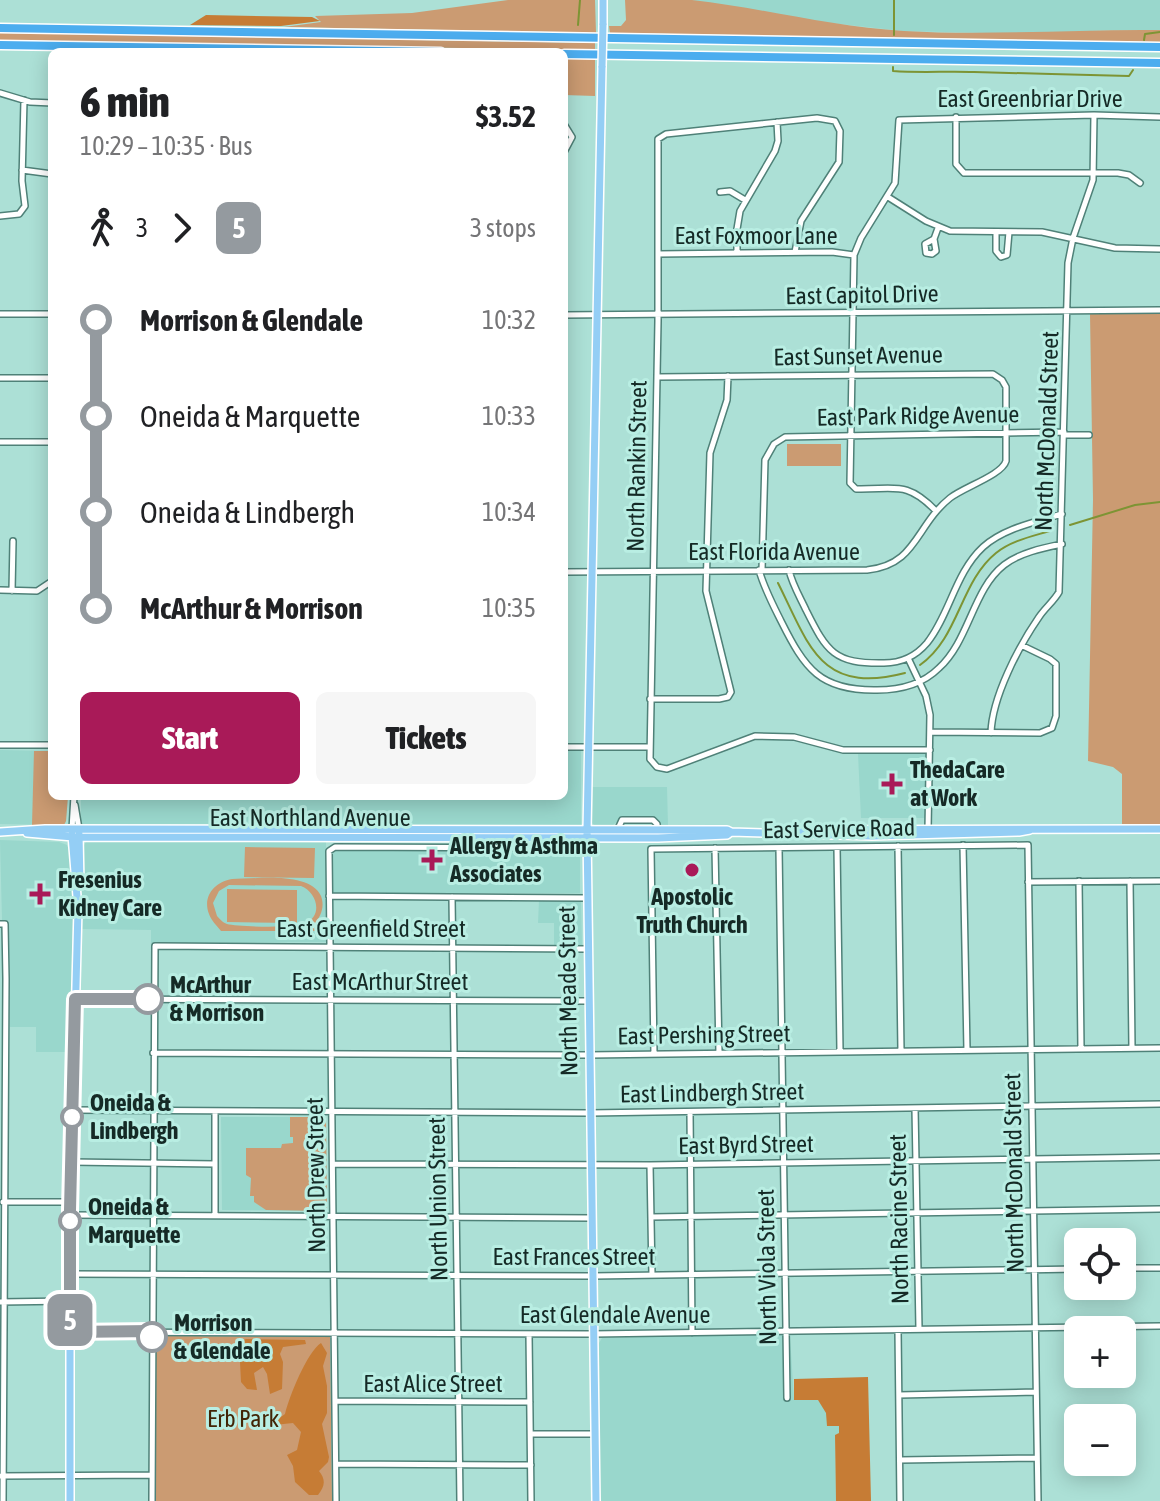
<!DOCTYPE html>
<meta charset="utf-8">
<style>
body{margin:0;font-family:"Asap Condensed",sans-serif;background:#f6f6f6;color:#202124;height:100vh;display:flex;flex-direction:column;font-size:30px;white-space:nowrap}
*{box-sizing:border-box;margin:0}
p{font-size:26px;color:#757577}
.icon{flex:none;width:44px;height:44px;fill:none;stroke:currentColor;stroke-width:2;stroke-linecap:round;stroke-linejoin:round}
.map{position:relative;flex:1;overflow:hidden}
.side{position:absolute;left:48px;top:48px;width:520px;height:752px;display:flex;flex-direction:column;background:#fff;border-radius:12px;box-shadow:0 4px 20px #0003}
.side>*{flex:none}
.badge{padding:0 16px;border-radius:12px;font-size:28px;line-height:52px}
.tools{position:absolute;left:1064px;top:1228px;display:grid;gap:16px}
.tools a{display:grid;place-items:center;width:72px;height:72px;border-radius:12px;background:#fff;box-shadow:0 4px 20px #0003;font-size:40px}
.map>.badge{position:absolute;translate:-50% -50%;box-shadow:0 0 0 4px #fff}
.legs{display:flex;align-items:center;gap:12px;height:88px;padding:0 32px;font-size:26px}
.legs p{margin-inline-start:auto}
.overview{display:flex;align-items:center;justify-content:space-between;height:136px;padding:0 32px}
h1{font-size:44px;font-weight:800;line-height:60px}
.primary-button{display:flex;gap:16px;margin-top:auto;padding:16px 32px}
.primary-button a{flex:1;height:92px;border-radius:12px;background:#a91a58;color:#fff;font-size:32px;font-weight:800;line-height:92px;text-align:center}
.primary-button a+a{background:#f6f6f6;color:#202124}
ul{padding:0 32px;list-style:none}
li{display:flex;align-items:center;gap:28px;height:96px;font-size:30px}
li i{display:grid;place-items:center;width:12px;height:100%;margin:0 10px;background:currentColor}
li i::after{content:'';width:20px;height:20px;margin:-10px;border:6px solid;border-radius:50%;background:#fff}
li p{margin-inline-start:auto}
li:first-child i{background:linear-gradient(#0000 50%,currentColor 0)}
li:last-child i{background:linear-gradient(currentColor 50%,#0000 0)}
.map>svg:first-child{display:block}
</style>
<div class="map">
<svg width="1160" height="1501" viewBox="0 0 1160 1501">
<rect width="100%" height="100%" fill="#ace0d6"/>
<path fill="#99d7cc" d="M690,0H1160V30H1108L1034,34L903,31L812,21Z
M0,750L52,751V796H68L66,821L64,825L0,824Z
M564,750L581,751V825H81V796H564Z
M858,754H926L925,818H861Z
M592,787H667L668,826L661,825L652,817L621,818L612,826H595L591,822Z
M0,840L59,842L67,845L69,850L73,904L70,1052H36V1027H10L9,921L2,920Z
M87,840H326V942L151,943V930L81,929L83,847Z
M333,851H580V893H333Z
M539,900L581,901L582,945H554V923H538Z
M221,1117H326L327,1211L222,1210Z
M779,1334L790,1336L794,1400H818L839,1426V1433L835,1436L836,1501H600L599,1343L602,1338Z"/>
<path fill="#cb9b72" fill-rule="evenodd" d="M508,0H595L596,33L284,27L321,22L315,16L412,13Z
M625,0C647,0 670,0 692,0C763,8 832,27 904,31C989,36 1075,29 1160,30V42L610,33L609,26H621L626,20Z
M0,33L595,43V50L0,41Z
M564,59H595V96L564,95Z
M1090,314H1160V824H1122V774L1113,767L1088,761L1093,500Z
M787,444H841V466H787Z
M34,751H52V796H68L66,821L64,825H32Z
M245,847L315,848L314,878L244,877Z
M232,879C255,879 310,871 321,896C325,907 321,916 314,925L315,931H221C217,926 211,920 209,914C202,896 215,882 232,879ZM229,885L301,886C317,892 324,916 304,924C293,928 238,927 227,924C222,922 221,920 217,916L213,903L219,891Z
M227,889L297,890V923L227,922Z
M290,1117H326L327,1211L266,1210L254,1202V1196H250L251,1178L246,1175V1148H281L282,1144L293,1143V1137H290Z
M155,1336L330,1337L332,1501H155Z"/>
<path fill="#c67c35" d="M206,15L312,17L320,21L281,26L190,25Z
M246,1339L305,1340L306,1344L283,1347L280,1354L283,1362L282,1389L270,1394L267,1374L263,1367L254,1373L257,1390L247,1389L241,1382L240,1362L246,1360L251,1352L241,1341Z
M321,1343L327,1353L323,1366L327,1386V1413L322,1424L329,1457L328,1462L319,1471C326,1480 325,1486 318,1495H309L295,1482L293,1466L287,1455L297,1450L301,1432L293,1423L274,1425V1422L285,1414C289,1397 307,1352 321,1343Z
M868,1377L871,1501H836L835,1435L839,1433V1426H827L826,1413L818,1400H794V1379Z"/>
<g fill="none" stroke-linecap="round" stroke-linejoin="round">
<path stroke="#7d9434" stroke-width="2" d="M578,25L580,0
M894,35V0
M1144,40L1145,34L1160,32
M893,67V71C920,73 947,71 974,72C1026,73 1077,75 1129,76L1133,70
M1070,525L1135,505L1160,502
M771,561L772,559
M778,583C809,645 820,695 905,673
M920,665C959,638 960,582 996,553C1012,540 1034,536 1053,530"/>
<defs>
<path id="minor" d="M0,93L30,102L52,103
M956,117V164L964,173H1118L1129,175L1140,183
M564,124L572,137L564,152
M22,170L52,174
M720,192L730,191L745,200
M888,197L926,221L950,231L1042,232L1115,248L1160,249
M0,216L19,214L25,206L22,181L24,100
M996,233V251L1001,257L1007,255L1009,232
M934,239L925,244L926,253L932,254L936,251L934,239L938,228
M795,252L801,221L839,162L840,131L835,121L817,118L666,134L658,139V321L650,759L657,767L667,769L755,736L794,737L843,750H930
M737,253V229L740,211L775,151L778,141L777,122
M658,254L832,252L854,255
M0,314H52
M564,315L1160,310
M0,378H52
M1064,435H1089
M0,442H52
M936,511C906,480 895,490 856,489L850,483L854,255L861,238L895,183L899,120L1094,115L1160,117
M759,570C764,588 773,605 781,621C805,669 820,691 877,690C900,690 922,685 939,668C969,641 973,589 1004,565C1019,553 1043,548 1062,544
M762,570L765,460L774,444L785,437L1064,432
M789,570C792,584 800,597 806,610C827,652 834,664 884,663C901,663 916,656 927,643C950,614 955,573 983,547C1004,528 1036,522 1062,514
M564,572L867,570C917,565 915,526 950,498C964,487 1002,475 1006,461V387L1002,380L993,374L657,377
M0,590L37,591L52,581
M12,591L13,541
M908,658L926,696L930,715L928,830
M650,699H719L728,697L731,692L706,591L710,453L727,400L728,376
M930,732L1040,733L1052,728L1056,716V664L1050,659L1023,646
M991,733C992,697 1019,646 1039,617C1045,608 1054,601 1059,592L1068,263L1073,238L1093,180L1094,115
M0,745H52
M564,747H649
M75,805L79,829
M72,829L74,796
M617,831L622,820H653L657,824L658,838
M963,845L967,1050
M898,846L901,1051
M837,847L840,1051
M715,848L719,1053
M779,848L787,1398
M1079,881L1081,1049
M1130,881L1132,1048
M1028,882L1160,881
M329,896L587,898
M452,897L460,1501
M0,924H5L6,979L3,1501
M75,999L589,1001
M153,1053L589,1055L1160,1048
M654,1054L651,849L1028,845L1038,1501
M915,1108L919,1329
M72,1110L590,1113L1160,1104
M690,1112L692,1333
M71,1162L215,1164
M333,1164L650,1165L1160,1157
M650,1165L652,1275
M3,1202H70
M70,1215L592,1218
M215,1215V1111
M651,1217L1160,1209
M1122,1268H1160
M70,1274L593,1276L1078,1269
M0,1302L70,1301
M898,1330L900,1501
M70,1332L593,1334L1160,1326
M529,1334L531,1501
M899,1395L1036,1392
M336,1401L530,1402
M531,1434H595
M900,1460L1037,1458
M336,1464L531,1465
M1,1476L152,1475
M152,1501L155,946L588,949
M336,1501L329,851L335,847L571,848"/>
<path id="major" d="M603,25V0
M770,830L1160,829
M0,832L45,829L727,830L731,832L872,836L1019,832L1030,830
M27,833L73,837L658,838L727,835L731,832
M79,834L80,885
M70,1501V1215L78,909L72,835
M596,1501L587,831L602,66"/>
<path id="highway" d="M0,28L1160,47
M0,45L441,52
M564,54L1160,63"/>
</defs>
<use href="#minor" stroke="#4f8178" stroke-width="8"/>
<use href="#major" stroke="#fff" stroke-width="10"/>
<use href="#highway" stroke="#fff" stroke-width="11"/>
<use href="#minor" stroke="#fff" stroke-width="5"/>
<use href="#major" stroke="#94cef5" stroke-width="7"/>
<use href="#highway" stroke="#4cadef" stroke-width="8"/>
<defs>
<path id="major-bridge" d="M602,66L603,25"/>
</defs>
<use href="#major-bridge" stroke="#fff" stroke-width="10" stroke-linecap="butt"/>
<use href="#major-bridge" stroke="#94cef5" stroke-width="7"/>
</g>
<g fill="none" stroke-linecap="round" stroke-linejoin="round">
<defs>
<path id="line-1" d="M148,999H75L70,1210V1332L152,1331V1337"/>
</defs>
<use href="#line-1" stroke="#fff" stroke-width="18"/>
<use href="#line-1" stroke="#949a9f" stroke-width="12"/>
</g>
<g fill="#a91a58" stroke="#b9eee3" stroke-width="3">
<path d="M888 772h8v8h8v8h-8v8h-8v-8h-8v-8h8z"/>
<path d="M428 848h8v8h8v8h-8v8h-8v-8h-8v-8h8z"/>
<circle cx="692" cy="870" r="8"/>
<path d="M36 882h8v8h8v8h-8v8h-8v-8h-8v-8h8z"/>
</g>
<g fill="#fff" stroke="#949a9f" stroke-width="4">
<circle cx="148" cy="999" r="14"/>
<circle cx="72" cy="1117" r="10"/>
<circle cx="70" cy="1221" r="10"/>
<circle cx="152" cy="1337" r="14"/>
</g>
<g text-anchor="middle" stroke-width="6" stroke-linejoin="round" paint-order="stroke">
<g font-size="24" fill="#152a26" stroke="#b9eee3">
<text x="1030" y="107">East Greenbriar Drive</text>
<text x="756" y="244">East Foxmoor Lane</text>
<text transform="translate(862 295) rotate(-1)" y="8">East Capitol Drive</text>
<text transform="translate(858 356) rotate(-1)" y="8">East Sunset Avenue</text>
<text transform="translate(918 416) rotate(-1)" y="8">East Park Ridge Avenue</text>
<text transform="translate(1047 431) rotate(-88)" y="8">North McDonald Street</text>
<text transform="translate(637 466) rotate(-89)" y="8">North Rankin Street</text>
<text x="774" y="560">East Florida Avenue</text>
<text x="310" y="826">East Northland Avenue</text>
<text transform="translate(839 829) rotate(-1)" y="8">East Service Road</text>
<text x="371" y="937">East Greenfield Street</text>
<text x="380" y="990">East McArthur Street</text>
<text transform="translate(568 991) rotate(-91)" y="8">North Meade Street</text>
<text transform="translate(704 1035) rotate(-1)" y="8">East Pershing Street</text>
<text transform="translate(712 1093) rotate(-1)" y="8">East Lindbergh Street</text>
<text transform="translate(746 1145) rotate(-1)" y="8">East Byrd Street</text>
<text transform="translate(1014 1173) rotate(-91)" y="8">North McDonald Street</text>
<text transform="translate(316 1175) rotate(-91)" y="8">North Drew Street</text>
<text transform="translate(438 1199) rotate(-91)" y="8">North Union Street</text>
<text transform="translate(899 1219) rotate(-91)" y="8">North Racine Street</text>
<text x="574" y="1265">East Frances Street</text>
<text transform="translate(767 1267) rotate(-91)" y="8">North Viola Street</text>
<text x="615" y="1323">East Glendale Avenue</text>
<text x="433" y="1392">East Alice Street</text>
</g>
<g font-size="24" font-weight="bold" fill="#152a26" stroke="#b9eee3" text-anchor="start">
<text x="910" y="778">ThedaCare<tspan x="910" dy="28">at Work</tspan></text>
<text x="450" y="854">Allergy &amp; Asthma<tspan x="450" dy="28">Associates</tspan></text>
<text x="58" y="888">Fresenius<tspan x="58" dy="28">Kidney Care</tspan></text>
<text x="692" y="905" text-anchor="middle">Apostolic<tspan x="692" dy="28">Truth Church</tspan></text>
</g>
<g font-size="24" font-weight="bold" fill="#152a26" stroke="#b9eee3" text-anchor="start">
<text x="170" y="993">McArthur<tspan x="170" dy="28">&amp; Morrison</tspan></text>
<text x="90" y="1111">Oneida &amp;<tspan x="90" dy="28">Lindbergh</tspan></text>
<text x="88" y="1215">Oneida &amp;<tspan x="88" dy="28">Marquette</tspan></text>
<text x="174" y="1331">Morrison<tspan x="174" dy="28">&amp; Glendale</tspan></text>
</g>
<g font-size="24" fill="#422405" stroke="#b9eee3">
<text x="243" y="1427">Erb Park</text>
</g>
</g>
</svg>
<div class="tools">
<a><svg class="icon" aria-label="locate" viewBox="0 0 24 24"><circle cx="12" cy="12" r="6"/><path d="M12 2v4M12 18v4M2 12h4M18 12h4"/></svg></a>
<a>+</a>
<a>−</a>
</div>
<b class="badge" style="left:70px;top:1320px;background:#949a9f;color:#fff">5</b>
<section class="side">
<div class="overview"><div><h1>6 min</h1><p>10:29 – 10:35 · Bus</p></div><b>$3.52</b></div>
<div class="legs"><svg class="icon" aria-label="walk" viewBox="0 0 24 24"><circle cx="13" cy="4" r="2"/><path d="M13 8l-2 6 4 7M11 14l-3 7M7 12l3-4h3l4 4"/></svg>3<svg class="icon" aria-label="forward" viewBox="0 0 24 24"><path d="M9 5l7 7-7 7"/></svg><b class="badge" style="background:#949a9f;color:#fff">5</b><p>3 stops</p></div>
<ul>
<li><i style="color:#949a9f"></i><b>Morrison &amp; Glendale</b><p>10:32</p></li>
<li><i style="color:#949a9f"></i><span>Oneida &amp; Marquette</span><p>10:33</p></li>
<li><i style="color:#949a9f"></i><span>Oneida &amp; Lindbergh</span><p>10:34</p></li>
<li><i style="color:#949a9f"></i><b>McArthur &amp; Morrison</b><p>10:35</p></li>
</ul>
<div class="primary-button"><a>Start</a><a>Tickets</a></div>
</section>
</div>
